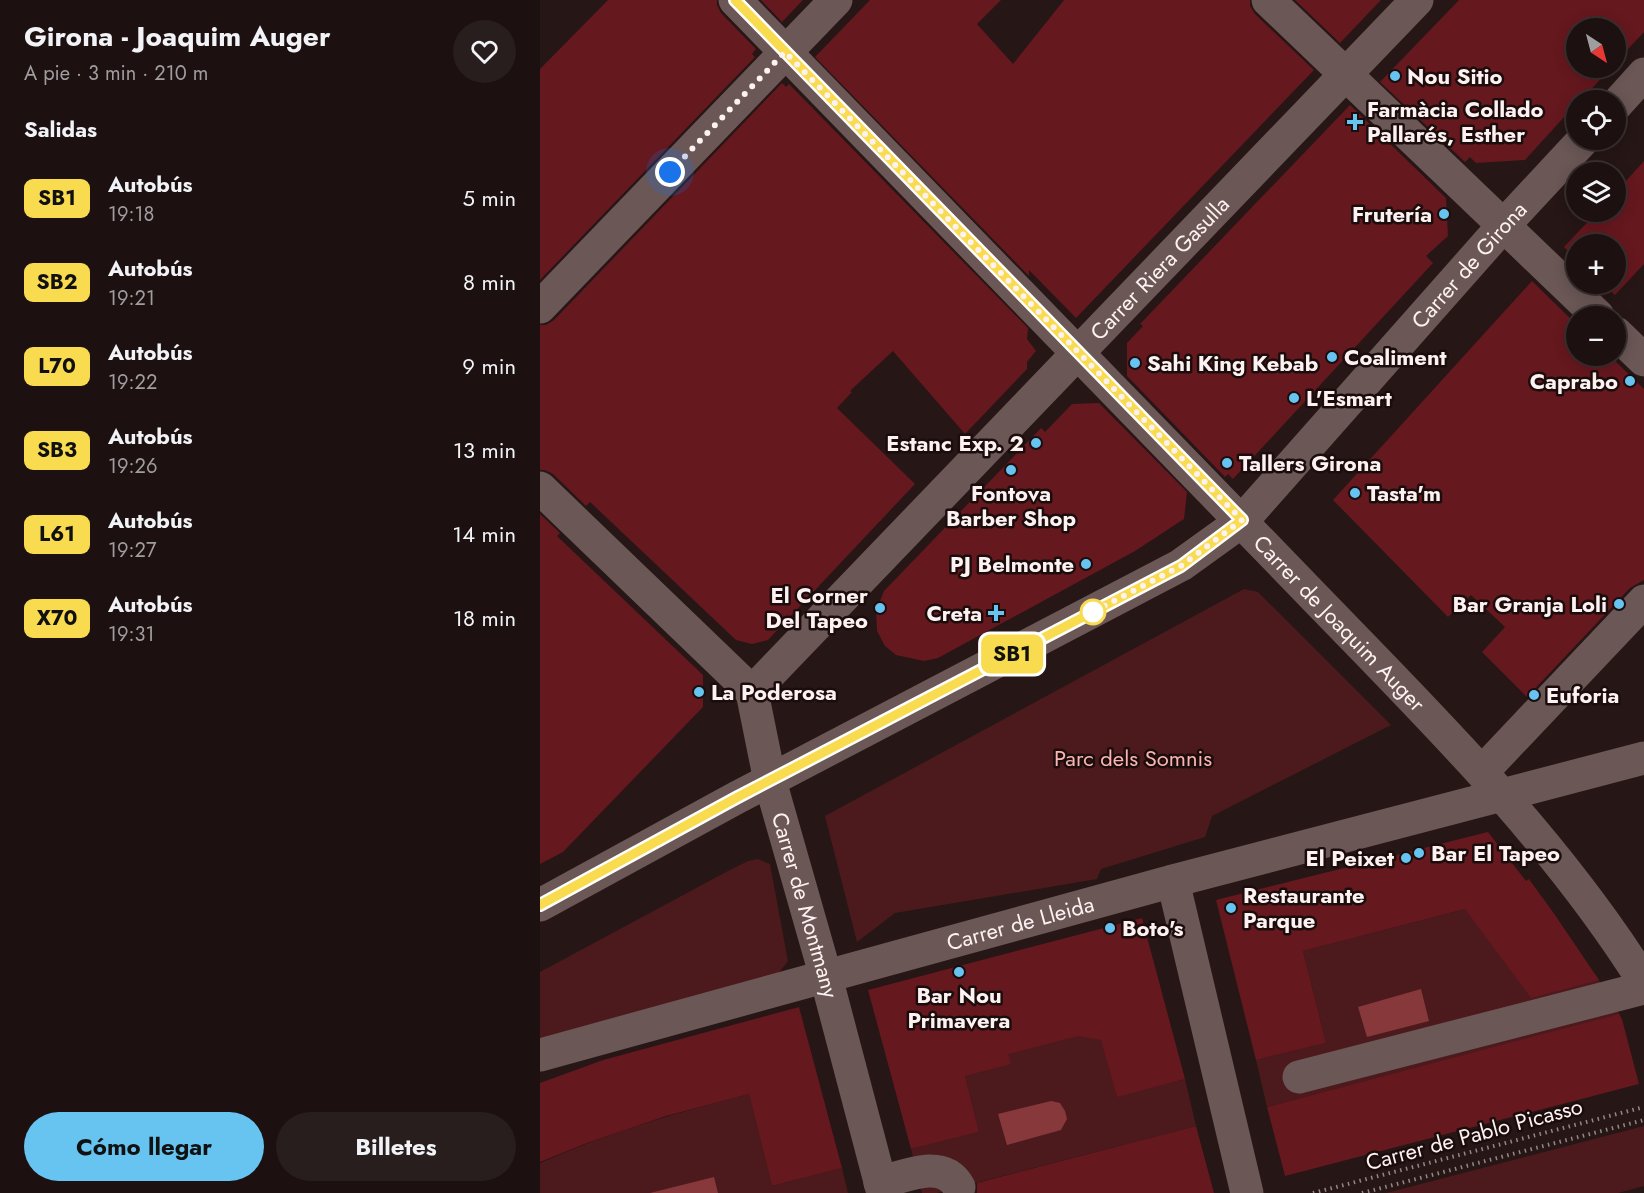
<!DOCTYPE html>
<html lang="es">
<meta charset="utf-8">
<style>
body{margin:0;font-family:Jost,sans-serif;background:#291e1e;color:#f1f3f6;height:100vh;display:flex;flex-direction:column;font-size:22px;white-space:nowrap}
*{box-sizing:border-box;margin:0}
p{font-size:20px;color:#a09d9f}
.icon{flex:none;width:33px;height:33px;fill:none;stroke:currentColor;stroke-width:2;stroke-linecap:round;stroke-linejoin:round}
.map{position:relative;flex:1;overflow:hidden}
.sheet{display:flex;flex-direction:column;background:#1c1010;width:540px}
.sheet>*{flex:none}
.badge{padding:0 12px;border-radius:9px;font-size:21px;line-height:39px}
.needle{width:39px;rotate:144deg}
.tools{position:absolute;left:1026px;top:18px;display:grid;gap:12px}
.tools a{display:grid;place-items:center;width:60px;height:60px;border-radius:50%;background:#1c1010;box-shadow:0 3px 15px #0003,0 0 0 2px #3a3030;font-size:30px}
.you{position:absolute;width:30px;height:30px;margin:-15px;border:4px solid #fff;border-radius:50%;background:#1a73e8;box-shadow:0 0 0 9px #1a73e833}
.map>.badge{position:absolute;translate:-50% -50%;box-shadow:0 0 0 3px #fff}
h2{padding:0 24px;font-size:22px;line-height:54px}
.round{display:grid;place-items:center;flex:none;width:63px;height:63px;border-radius:32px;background:#291e1e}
.head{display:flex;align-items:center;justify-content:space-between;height:102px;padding:0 24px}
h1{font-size:28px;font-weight:700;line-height:45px}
.primary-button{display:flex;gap:12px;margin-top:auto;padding:12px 24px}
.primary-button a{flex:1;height:69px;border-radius:36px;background:#67c4f0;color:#111;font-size:24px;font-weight:700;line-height:69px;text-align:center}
.primary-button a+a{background:#291e1e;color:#f1f3f6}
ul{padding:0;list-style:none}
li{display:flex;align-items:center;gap:18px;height:84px;padding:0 24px}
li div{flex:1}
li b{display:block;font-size:22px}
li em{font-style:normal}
li .badge{min-width:66px;font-weight:700;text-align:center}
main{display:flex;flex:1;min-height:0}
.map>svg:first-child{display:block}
</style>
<main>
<section class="sheet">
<div class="head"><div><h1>Girona - Joaquim Auger</h1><p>A pie · 3 min · 210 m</p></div><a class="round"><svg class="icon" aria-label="heart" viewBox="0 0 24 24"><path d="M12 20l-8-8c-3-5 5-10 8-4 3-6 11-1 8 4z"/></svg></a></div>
<h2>Salidas</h2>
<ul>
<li><span class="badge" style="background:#f9db4f;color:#111">SB1</span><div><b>Autobús</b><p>19:18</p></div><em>5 min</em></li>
<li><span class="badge" style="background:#f9db4f;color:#111">SB2</span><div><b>Autobús</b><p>19:21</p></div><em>8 min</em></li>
<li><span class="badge" style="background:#f9db4f;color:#111">L70</span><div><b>Autobús</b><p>19:22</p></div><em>9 min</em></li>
<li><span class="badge" style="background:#f9db4f;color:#111">SB3</span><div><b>Autobús</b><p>19:26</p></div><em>13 min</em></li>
<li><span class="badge" style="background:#f9db4f;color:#111">L61</span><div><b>Autobús</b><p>19:27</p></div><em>14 min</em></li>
<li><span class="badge" style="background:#f9db4f;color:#111">X70</span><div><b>Autobús</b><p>19:31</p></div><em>18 min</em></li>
</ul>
<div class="primary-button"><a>Cómo llegar</a><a>Billetes</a></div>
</section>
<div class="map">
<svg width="1104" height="1193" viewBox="0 0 1104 1193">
<rect width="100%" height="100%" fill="#261616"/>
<path fill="#4c1a1c" d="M704,589L718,592L851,725L672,816L665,837L561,869L557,879L355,913L317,942L285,816Z
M218,859L230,864L248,961L238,974L0,1044V972L186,872L208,861Z
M925,909L1050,974H1055L1080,1015L727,1107L716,1060L786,1043L763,951Z
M552,1005L577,1096L645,1079L656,1126L397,1193H382L371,1149L439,1132L416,1040Z
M209,1094L232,1186L302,1168L308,1193H0V1163C67,1133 138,1112 209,1094Z
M1104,1126V1186L1078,1193H846Z"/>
<path fill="#87383a" d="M881,989L889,1021L827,1037L818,1007Z
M511,1101L520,1103L525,1111L527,1119L521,1130L467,1145L458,1114Z
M174,1177L178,1193H110Z"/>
<path fill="#65181e" d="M68,0H177V5L181,13L216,49L212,54L215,57L0,280V69Z
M221,0H263L242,22Z
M330,0H461L437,24L473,64L524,0H710V6L715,14L774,70L536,318L489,270V276L275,57Z
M755,0H841L800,43Z
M919,0H1104V32L1076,62V28H1036V68H1071L1041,100H1036V104L985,160L936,163L930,157L925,162L840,82Z
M242,83L246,87L249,84L488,328L487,339L496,351L487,362V369L425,434L353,351L310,391L312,392L297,408L375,484L228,640L212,644L196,640L50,502L46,506L13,474L5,470H0V325H6L14,320Z
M810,105L906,198L908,236L886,256L893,263L745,423L693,479L688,474L685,477L587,376V343L603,326L600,324Z
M1104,161V264L1075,295L1063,284H1076V244H1036V259L1024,247L1057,212H1076V192Z
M992,281L1036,324V356H1070L1104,389V580L1090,588L987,697L942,652L965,627L931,595L908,617L793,500Z
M559,403L647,492L644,519L595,551L398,658L384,661L356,655L345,646L337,631L336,611L344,591L501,428L505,432L532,404Z
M0,514L20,533L17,536L163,675V707L23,852L0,864Z
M948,832L986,881L989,879L1015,915L1059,980L991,998L925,909L763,951L786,1043L716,1060L676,900Z
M602,918L645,1079L577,1097L561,1040L538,1036L468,1054L471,1064L425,1076L439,1132L371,1149L328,990Z
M259,1007L302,1168L232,1186L209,1094L126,1116L47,1143L0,1162V1083L63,1060Z
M1079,1014L1082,1019L1099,1084L745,1176L727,1107Z
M656,1126L674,1193H437V1183Z"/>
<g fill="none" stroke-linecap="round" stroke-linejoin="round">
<path stroke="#958787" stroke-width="4" stroke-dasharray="1.5 4.5" stroke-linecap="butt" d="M773,1193L1104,1107
M822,1193L1104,1120"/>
<g stroke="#6a5756" stroke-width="33">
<path id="s1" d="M195,0C380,193 568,382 753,575C877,704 1008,829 1104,982"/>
<path d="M728,0L1058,316"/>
<path d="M1076,105L1104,74"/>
<path d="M0,307L296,0"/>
<path d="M1076,333L1104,360"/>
<path id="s2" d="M0,488L212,692L230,781L286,977L343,1193"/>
<path id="s3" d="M212,692L877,0"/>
<path d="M943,771L1104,601"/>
<path d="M633,881L707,1193"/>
<path id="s4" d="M0,905L196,798L641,565L702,521L963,226L1043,140"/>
<path id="s5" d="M0,1055L633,881L1104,758"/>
<path d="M759,1077L1104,988"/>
<path d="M340,1183C365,1176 403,1158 419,1187"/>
</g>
</g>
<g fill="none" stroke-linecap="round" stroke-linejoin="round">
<defs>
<path id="line" d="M0,905L196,798L641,566L702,520L195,0"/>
</defs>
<use href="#line" stroke="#fff" stroke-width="14"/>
<use href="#line" stroke="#f9db4f" stroke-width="9"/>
<path stroke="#fdf1f1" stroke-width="6" stroke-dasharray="0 10.8" d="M130,172L245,52L702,520L641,566L553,612"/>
</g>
<g fill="#67c4f0" stroke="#1c0d0d" stroke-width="2">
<circle cx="855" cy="76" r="6"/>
<path d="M812 113h6v6h6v6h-6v6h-6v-6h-6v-6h6z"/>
<circle cx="904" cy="214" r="6"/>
<circle cx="792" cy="357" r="6"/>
<circle cx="595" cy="363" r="6"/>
<circle cx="1090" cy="381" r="6"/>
<circle cx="754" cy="398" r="6"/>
<circle cx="496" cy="443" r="6"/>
<circle cx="687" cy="463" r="6"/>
<circle cx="471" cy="470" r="6"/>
<circle cx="815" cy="493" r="6"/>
<circle cx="546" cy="564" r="6"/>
<circle cx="1079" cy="604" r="6"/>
<circle cx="340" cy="608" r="6"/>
<path d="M453 604h6v6h6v6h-6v6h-6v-6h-6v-6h6z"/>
<circle cx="159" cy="692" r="6"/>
<circle cx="994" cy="695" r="6"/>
<circle cx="879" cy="853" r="6"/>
<circle cx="866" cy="858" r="6"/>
<circle cx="691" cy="908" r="6"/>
<circle cx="570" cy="928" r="6"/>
<circle cx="419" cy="972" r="6"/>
</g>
<circle fill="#fff" stroke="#f9db4f" stroke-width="3" cx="553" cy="612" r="12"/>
<g text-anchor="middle" stroke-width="5" stroke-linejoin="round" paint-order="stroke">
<g font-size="22" font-weight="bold" fill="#fdf1f1" stroke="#1c0d0d" text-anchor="start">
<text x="867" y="84">Nou Sitio</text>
<text x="827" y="117">Farmàcia Collado<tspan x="827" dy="25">Pallarés, Esther</tspan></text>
<text x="892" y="222" text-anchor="end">Frutería</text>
<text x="804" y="365">Coaliment</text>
<text x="607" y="371">Sahi King Kebab</text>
<text x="1078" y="389" text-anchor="end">Caprabo</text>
<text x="766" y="406">L'Esmart</text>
<text x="484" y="451" text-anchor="end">Estanc Exp. 2</text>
<text x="699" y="471">Tallers Girona</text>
<text x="471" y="501" text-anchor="middle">Fontova<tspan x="471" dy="25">Barber Shop</tspan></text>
<text x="827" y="501">Tasta'm</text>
<text x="534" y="572" text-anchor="end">PJ Belmonte</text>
<text x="328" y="603" text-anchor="end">El Corner<tspan x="328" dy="25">Del Tapeo</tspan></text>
<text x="1067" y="612" text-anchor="end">Bar Granja Loli</text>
<text x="442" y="621" text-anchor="end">Creta</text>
<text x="171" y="700">La Poderosa</text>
<text x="1006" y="703">Euforia</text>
<text x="891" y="861">Bar El Tapeo</text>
<text x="854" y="866" text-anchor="end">El Peixet</text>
<text x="703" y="903">Restaurante<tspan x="703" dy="25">Parque</tspan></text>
<text x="582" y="936">Boto's</text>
<text x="419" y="1003" text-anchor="middle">Bar Nou<tspan x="419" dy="25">Primavera</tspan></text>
</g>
<g font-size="22" fill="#fdf1f1" stroke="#1c0d0d">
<text dy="8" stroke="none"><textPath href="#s4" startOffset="1143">Carrer de Girona</textPath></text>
<text dy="8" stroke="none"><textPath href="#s3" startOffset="588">Carrer Riera Gasulla</textPath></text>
<text dy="8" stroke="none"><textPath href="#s1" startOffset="868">Carrer de Joaquim Auger</textPath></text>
<text dy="8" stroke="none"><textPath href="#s2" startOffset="514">Carrer de Montmany</textPath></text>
<text dy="8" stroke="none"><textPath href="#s5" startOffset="498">Carrer de Lleida</textPath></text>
<text transform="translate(934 1134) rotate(-15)" y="8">Carrer de Pablo Picasso</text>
</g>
<g font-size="22" fill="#fbb4b2" stroke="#1c0d0d">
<text x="593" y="766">Parc dels Somnis</text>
</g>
</g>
</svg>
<div class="tools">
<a><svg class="needle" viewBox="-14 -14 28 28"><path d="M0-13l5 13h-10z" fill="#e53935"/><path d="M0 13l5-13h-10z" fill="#a09d9f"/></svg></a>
<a><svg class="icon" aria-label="locate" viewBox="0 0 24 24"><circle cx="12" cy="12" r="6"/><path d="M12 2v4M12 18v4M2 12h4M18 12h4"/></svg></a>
<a><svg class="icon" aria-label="layers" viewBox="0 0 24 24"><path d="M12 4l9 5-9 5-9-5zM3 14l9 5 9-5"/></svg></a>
<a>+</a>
<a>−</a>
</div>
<div class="you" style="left:130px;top:172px"></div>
<b class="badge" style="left:472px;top:654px;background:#f9db4f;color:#111">SB1</b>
</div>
</main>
